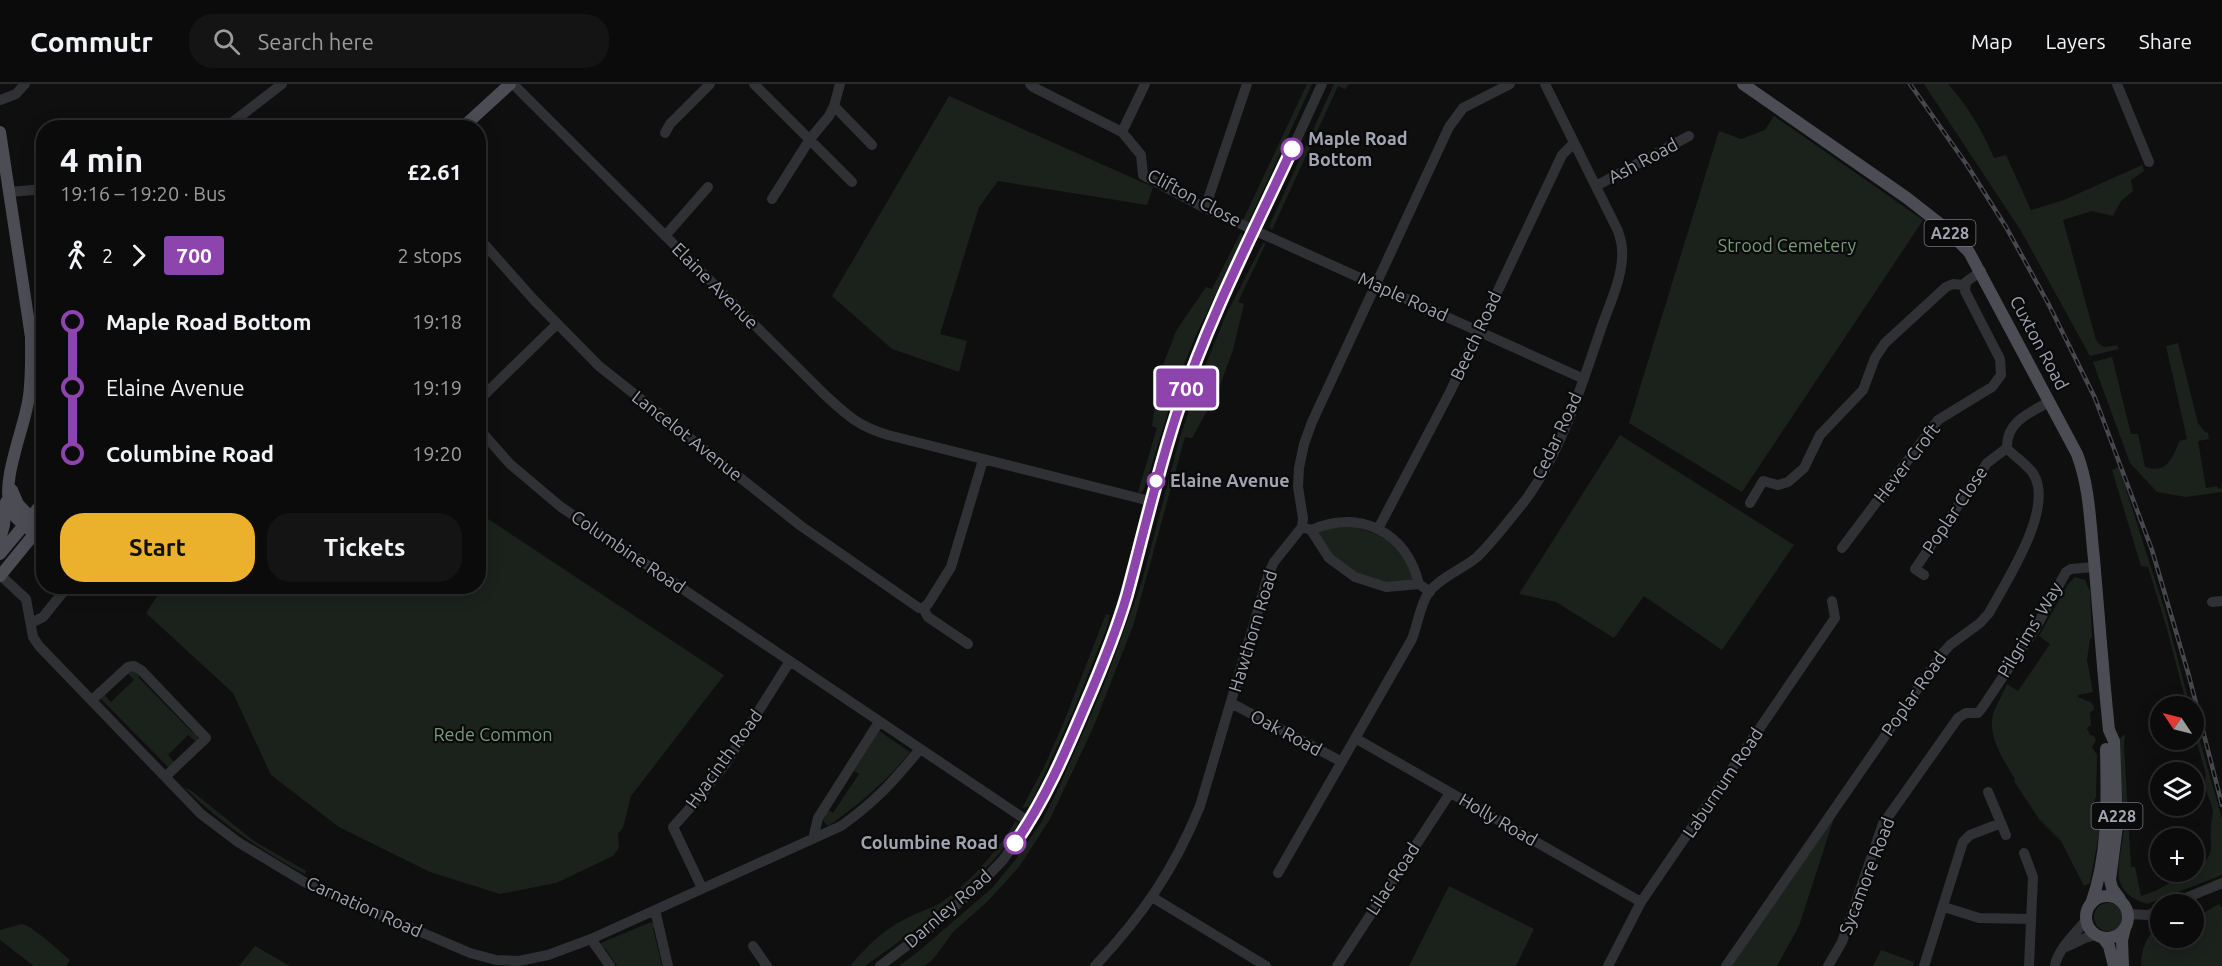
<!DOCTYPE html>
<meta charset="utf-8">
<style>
body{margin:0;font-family:Ubuntu,sans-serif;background:#141415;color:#f1f3f6;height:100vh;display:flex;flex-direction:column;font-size:22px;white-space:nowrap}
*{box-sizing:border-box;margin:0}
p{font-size:20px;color:#9a9b9d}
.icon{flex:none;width:33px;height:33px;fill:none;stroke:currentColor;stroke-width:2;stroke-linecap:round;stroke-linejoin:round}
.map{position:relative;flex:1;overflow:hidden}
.panel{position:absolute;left:36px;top:36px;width:450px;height:474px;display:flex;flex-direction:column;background:#0b0b0c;border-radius:24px;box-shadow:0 3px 15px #0003,0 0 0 2px #2b2b2d}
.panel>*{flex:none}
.badge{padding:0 12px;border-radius:4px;font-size:21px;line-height:39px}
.needle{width:39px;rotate:305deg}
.tools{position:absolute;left:2150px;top:612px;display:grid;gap:12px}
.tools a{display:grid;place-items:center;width:54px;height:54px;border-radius:50%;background:#0b0b0c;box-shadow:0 3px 15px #0003,0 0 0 2px #2b2b2d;font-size:30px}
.map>.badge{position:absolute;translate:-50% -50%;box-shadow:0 0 0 3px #fff}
.legs{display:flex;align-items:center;gap:9px;height:66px;padding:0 24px;font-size:20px}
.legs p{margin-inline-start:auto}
.summary{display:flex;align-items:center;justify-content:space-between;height:102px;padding:0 24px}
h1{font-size:33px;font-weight:700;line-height:45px}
.cta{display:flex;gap:12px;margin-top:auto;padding:12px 24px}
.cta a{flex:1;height:69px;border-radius:24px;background:#ebb02c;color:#111;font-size:24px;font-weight:700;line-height:69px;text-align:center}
.cta a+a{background:#141415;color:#f1f3f6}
ul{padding:0 24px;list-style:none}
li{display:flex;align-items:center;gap:21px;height:66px;font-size:22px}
li i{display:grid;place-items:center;width:9px;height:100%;margin:0 8px;background:currentColor}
li i::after{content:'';width:15px;height:15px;margin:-8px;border:4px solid;border-radius:50%;background:#0b0b0c}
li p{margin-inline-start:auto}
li:first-child i{background:linear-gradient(#0000 50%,currentColor 0)}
li:last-child i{background:linear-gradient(currentColor 50%,#0000 0)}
header{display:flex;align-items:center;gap:36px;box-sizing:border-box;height:84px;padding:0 30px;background:#0b0b0c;border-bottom:2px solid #2b2b2d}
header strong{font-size:28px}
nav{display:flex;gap:33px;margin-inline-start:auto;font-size:21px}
.search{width:420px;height:54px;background:#141415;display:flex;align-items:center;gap:15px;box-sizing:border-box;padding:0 21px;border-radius:24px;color:#9a9b9d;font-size:22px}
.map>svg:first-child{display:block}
</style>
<header>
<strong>Commutr</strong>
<div class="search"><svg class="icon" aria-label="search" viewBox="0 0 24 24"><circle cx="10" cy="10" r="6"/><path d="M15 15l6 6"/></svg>Search here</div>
<nav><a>Map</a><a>Layers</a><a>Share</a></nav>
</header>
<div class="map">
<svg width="2222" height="882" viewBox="0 0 2222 882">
<rect width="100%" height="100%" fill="#0f0f10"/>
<path fill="#1b221c" d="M1307,0H1312L1248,139L1243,136Z
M1334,0H1349L1345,5L1338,2L1272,146L1270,144V140Z
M1924,0H1948C1968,22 1982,46 1994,74L2006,71L2031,126L2064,116L2142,81L2144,87L2131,96L2133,107L2121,117L2113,132L2092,127L2063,136L2096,256C2102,265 2107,263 2117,261L2119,265L2090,272L2021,147Z
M949,12L1153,103L1147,121L998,97L979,123L940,250L967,257L959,288L892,265L832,212Z
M1774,32L1923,136L1742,408L1629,339L1719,47L1741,55L1765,46Z
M1241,148L1243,153L1197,249L1178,295L1145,403L1141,409L1138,408L1157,344L1152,342L1159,292L1176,247L1206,203L1212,205Z
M1263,159H1266L1238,218L1244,220L1233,266L1217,309L1192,354L1185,353L1133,542L1093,644L1050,735L1019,783L988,817L953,848L934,874L925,882H899L919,867L992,804L1016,775L1042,737L1061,699L1103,603L1141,501L1180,353L1202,290L1225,233Z
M2178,259L2198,339L2204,347L2208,349L2209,355L2198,357L2206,404L2217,402L2218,405L2222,404V408L2186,413L2157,408L2130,379L2093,278L2112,273L2131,350H2138L2145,383C2168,390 2171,375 2180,357L2187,355L2166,262Z
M1620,351L1794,461L1722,566L1644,512L1614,554L1556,518L1519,510Z
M2119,383L2165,527L2190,622H2187L2167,545L2148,483L2141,482L2112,386Z
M479,429L724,591L631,712L623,744L618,750L619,764L613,772L556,799L500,810L430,788L339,743L271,691L233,609L146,529L163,503L478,502Z
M1351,442C1389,452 1400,461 1415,499L1387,500L1342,483L1315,449L1324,445Z
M2075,493L2085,496L2090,508L2092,554L2090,555L2087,576L2093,608L2078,611V613L2091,618L2094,623V626L2090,628L2091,641L2087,644L2090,651L2094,652L2096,656L2092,663L2097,671L2096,713L2094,717L2099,737L2097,741L2100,744L2090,799L2084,802L2061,757L2039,735L2014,697L2015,695C2003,675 1986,651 1994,627C1998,618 2003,609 2007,600L2018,607L2050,560L2039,552L2068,500Z
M1106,530L1110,531L1107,543L1073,628L1032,717L1028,723L1022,724L1044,683L1063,640Z
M131,586L139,589V594L192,648L197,649L198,659L188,651L168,671L176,680L169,684L100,614L103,609L111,618L134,596L126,587Z
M2193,632L2222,735V791L2147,820C2136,816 2124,811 2120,798C2115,784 2125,754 2124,737C2123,711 2119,684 2117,657L2125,650L2124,662L2131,783H2135L2141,812L2155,807L2189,788H2193V785C2218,771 2209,766 2211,742C2211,737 2213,732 2213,728C2211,715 2202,704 2206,691L2193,644Z
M879,647L910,668C886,698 860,720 828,742L823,737L828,726L833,729L859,690L854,687Z
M183,702L193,708L254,757L306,787L305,790C260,766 219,738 183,702Z
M1835,731L1799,842L1777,882H1732Z
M1016,736L1018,739C1005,781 903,856 865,882H850C866,863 884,845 907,834C916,829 927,826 937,821C965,805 1000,764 1016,736Z
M1449,802L1534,845L1516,882H1409Z
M2094 833a14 14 0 1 1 28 0a14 14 0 1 1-28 0Z
M2219,820L2222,824V882H2141C2141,865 2147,851 2160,839V854H2193V844L2196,842L2202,830Z
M651,838L656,843L653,844L662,882H617L605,864L602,866L601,859Z
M22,840C33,842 59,867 70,876L66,882H34L0,856V846Z
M255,862L290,882H239Z
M1881,866L1914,878L1913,882H1873Z"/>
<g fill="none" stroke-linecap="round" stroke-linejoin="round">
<path stroke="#303135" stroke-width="10" d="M513,0L825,311C848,332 858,342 888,351L1150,417
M754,0L852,98
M1030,0L1033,3L1122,48L1141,71L1143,91L1205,124L1584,295
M2117,0L2149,78
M0,16L16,10L25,0
M834,22L872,61
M225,44L282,0
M1122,48L1145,0
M665,49L670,40L710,0
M1596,102L1689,52
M10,108L44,105
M772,115L810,55L829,32L834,22L840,0
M1205,124L1247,0
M665,152L708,103
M478,153L534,216L599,282L801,442L919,524H923L928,520L951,483L983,376
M478,317L557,240
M478,344L510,380L561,423L1029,738
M1750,419L1763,397L1778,401L1788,398L1804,384L1820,351L1863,306L1875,274L1885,259L1946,203L1953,200L1964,201
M1302,443L1311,446L1329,474L1355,493L1386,503L1419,500L1430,508
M1378,445L1450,308L1562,71L1574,59
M1311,446C1361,425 1406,448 1419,500
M1842,464L1938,336L1992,303L2001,291L2000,275L1965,207L1966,198L1981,187
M0,491L26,515L33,553L39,562L201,730L238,758L306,799L470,869L496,876L519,877L548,871L591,855L841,742C875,718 894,697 920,665
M1924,491L1915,485L1987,379L2007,364
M2212,518L2222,517
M923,524L928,533L968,560
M31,539L43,533L68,502
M92,616L128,583L134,582L141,586L206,654L166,692
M1231,619L1342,678
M1355,654L1641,818
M1988,708L2006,751
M813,755L818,734L879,638
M2024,769L2033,793L2029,882
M1278,789L1412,555C1418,540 1420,520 1429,508C1441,493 1463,485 1477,473C1494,457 1509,436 1524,418C1563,366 1582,299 1603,239C1611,217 1624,189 1622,165C1622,159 1620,153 1618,147L1545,0
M702,804L673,743L698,715L726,679L790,577
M1152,813L1266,882
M2171,820L2222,799
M1944,823L1979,834L2031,835
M655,826L668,882
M2129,830L2148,831L2160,826
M591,855L610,882
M753,862L767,882
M2066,863L2085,854L2096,851
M880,882L930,844L978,802L1003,776L1029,738L1062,677L1113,552L1127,512L1151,412L1179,322L1200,266L1322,0
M1095,882C1142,832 1174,786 1200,722L1269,489L1274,478L1302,443L1303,434L1298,403L1299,384L1304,360L1312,338L1449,43L1463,24L1510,0
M1337,882L1450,709
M1608,882L1641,818L1835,534L1832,517
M1726,882L1941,571L1950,561L1980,539L1989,529C2006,497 2054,426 2034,391C2028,380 2015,374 2007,364C2006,338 2029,329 2049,318
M1828,882L1842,858L1883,740L1958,634L1966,629H1978L1982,624L2035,545L2066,488L2071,485L2094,483
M1924,882L1963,758L1970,751L2001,739
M2055,882C2057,866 2076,849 2086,836"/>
<path stroke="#4c4d54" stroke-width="12" d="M1743,0L1907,114L1944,143L1969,168L2077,370C2090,404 2090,440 2094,475C2099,532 2103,589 2109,646L2114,657L2117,742L2110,796L2112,804L2120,815
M462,44L510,0
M0,48L31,253C31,275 32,297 28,318C23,348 0,399 11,427C16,436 27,443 35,450
M12,406L18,420L35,438
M0,455L4,441L6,418
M0,470L44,417
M0,492L44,438
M2086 833a21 21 0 1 1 42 0a21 21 0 1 1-42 0Z
M2091,820C2109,770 2107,718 2106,665
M2103,854L2109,862L2114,882
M2123,882L2122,856L2125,844"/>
<defs>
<path id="rail" d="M1910,0L1967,81L2006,143L2048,219L2095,314L2152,466L2189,592L2222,721"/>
</defs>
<use href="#rail" stroke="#47484e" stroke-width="4.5"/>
<use href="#rail" stroke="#0a0a0b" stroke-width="2" stroke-dasharray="7" stroke-linecap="butt"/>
</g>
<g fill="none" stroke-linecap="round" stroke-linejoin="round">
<defs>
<path id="line-1" d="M1015,759C1045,716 1065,669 1085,622C1101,585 1116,549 1127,511C1144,448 1158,385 1179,323C1209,234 1253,149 1292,65"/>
</defs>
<use href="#line-1" stroke="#fff" stroke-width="14"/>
<use href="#line-1" stroke="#8e44ad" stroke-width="9"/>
</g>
<g fill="#fff" stroke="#8e44ad" stroke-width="3">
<circle cx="1292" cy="65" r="10"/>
<circle cx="1156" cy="397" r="8"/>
<circle cx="1015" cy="759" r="10"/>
</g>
<g text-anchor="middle" stroke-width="4.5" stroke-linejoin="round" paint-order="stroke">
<g fill="#0a0a0b" stroke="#73767f" stroke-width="1.5">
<rect x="1924.5" y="136" width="51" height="26" rx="4.5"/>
<rect x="2091.5" y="719" width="51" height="26" rx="4.5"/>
</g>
<g font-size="16" font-weight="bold" fill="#a0a5b1">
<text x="1950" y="155">A228</text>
<text x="2117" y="738">A228</text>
</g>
<g font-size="18" font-weight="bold" fill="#a0a5b1" stroke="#0a0a0b" text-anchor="start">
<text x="1308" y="61">Maple Road<tspan x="1308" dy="21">Bottom</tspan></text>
<text x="1170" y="403">Elaine Avenue</text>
<text x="998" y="765" text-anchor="end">Columbine Road</text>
</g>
<g font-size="18" fill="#a0a5b1" stroke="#0a0a0b">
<text transform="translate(1643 77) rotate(-28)" y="6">Ash Road</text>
<text transform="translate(1194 114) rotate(28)" y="6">Clifton Close</text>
<text transform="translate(715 202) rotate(45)" y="6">Elaine Avenue</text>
<text transform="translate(1403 213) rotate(24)" y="6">Maple Road</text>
<text transform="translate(1476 252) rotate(-65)" y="6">Beech Road</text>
<text transform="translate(2039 259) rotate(62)" y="6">Cuxton Road</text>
<text transform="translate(687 352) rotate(38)" y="6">Lancelot Avenue</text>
<text transform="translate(1557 352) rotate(-65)" y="6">Cedar Road</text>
<text transform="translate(1907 379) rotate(-52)" y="6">Hever Croft</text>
<text transform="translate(1955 426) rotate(-56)" y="6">Poplar Close</text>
<text transform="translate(628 468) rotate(34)" y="6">Columbine Road</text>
<text transform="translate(2030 546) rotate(-59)" y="6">Pilgrims' Way</text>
<text transform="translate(1253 547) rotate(-73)" y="6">Hawthorn Road</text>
<text transform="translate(1914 610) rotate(-55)" y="6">Poplar Road</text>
<text transform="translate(1286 649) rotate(28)" y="6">Oak Road</text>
<text transform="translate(724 675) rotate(-54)" y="6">Hyacinth Road</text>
<text transform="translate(1723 699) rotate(-56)" y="6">Laburnum Road</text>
<text transform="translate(1498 736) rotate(30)" y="6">Holly Road</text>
<text transform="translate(1867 792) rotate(-69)" y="6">Sycamore Road</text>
<text transform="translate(1393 795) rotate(-57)" y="6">Lilac Road</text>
<text transform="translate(364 823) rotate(24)" y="6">Carnation Road</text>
<text transform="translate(948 825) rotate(-41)" y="6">Darnley Road</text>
</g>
<g font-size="18" fill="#779b7b" stroke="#0a0a0b">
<text x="1787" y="168">Strood Cemetery</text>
<text x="493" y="657">Rede Common</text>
</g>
</g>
</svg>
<div class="tools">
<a><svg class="needle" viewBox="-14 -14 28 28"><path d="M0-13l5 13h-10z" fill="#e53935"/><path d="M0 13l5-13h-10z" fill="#9a9b9d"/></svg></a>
<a><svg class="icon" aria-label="layers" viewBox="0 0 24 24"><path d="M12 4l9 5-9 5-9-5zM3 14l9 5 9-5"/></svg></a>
<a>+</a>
<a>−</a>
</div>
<b class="badge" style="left:1186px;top:304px;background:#8e44ad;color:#fff">700</b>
<section class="panel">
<div class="summary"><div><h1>4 min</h1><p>19:16 – 19:20 · Bus</p></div><b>£2.61</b></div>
<div class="legs"><svg class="icon" aria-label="walk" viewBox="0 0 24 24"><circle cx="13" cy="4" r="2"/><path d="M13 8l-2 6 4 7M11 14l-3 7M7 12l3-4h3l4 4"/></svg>2<svg class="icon" aria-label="forward" viewBox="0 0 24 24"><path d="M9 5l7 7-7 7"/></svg><b class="badge" style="background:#8e44ad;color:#fff">700</b><p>2 stops</p></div>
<ul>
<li><i style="color:#8e44ad"></i><b>Maple Road Bottom</b><p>19:18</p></li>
<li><i style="color:#8e44ad"></i><span>Elaine Avenue</span><p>19:19</p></li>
<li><i style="color:#8e44ad"></i><b>Columbine Road</b><p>19:20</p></li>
</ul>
<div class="cta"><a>Start</a><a>Tickets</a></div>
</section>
</div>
